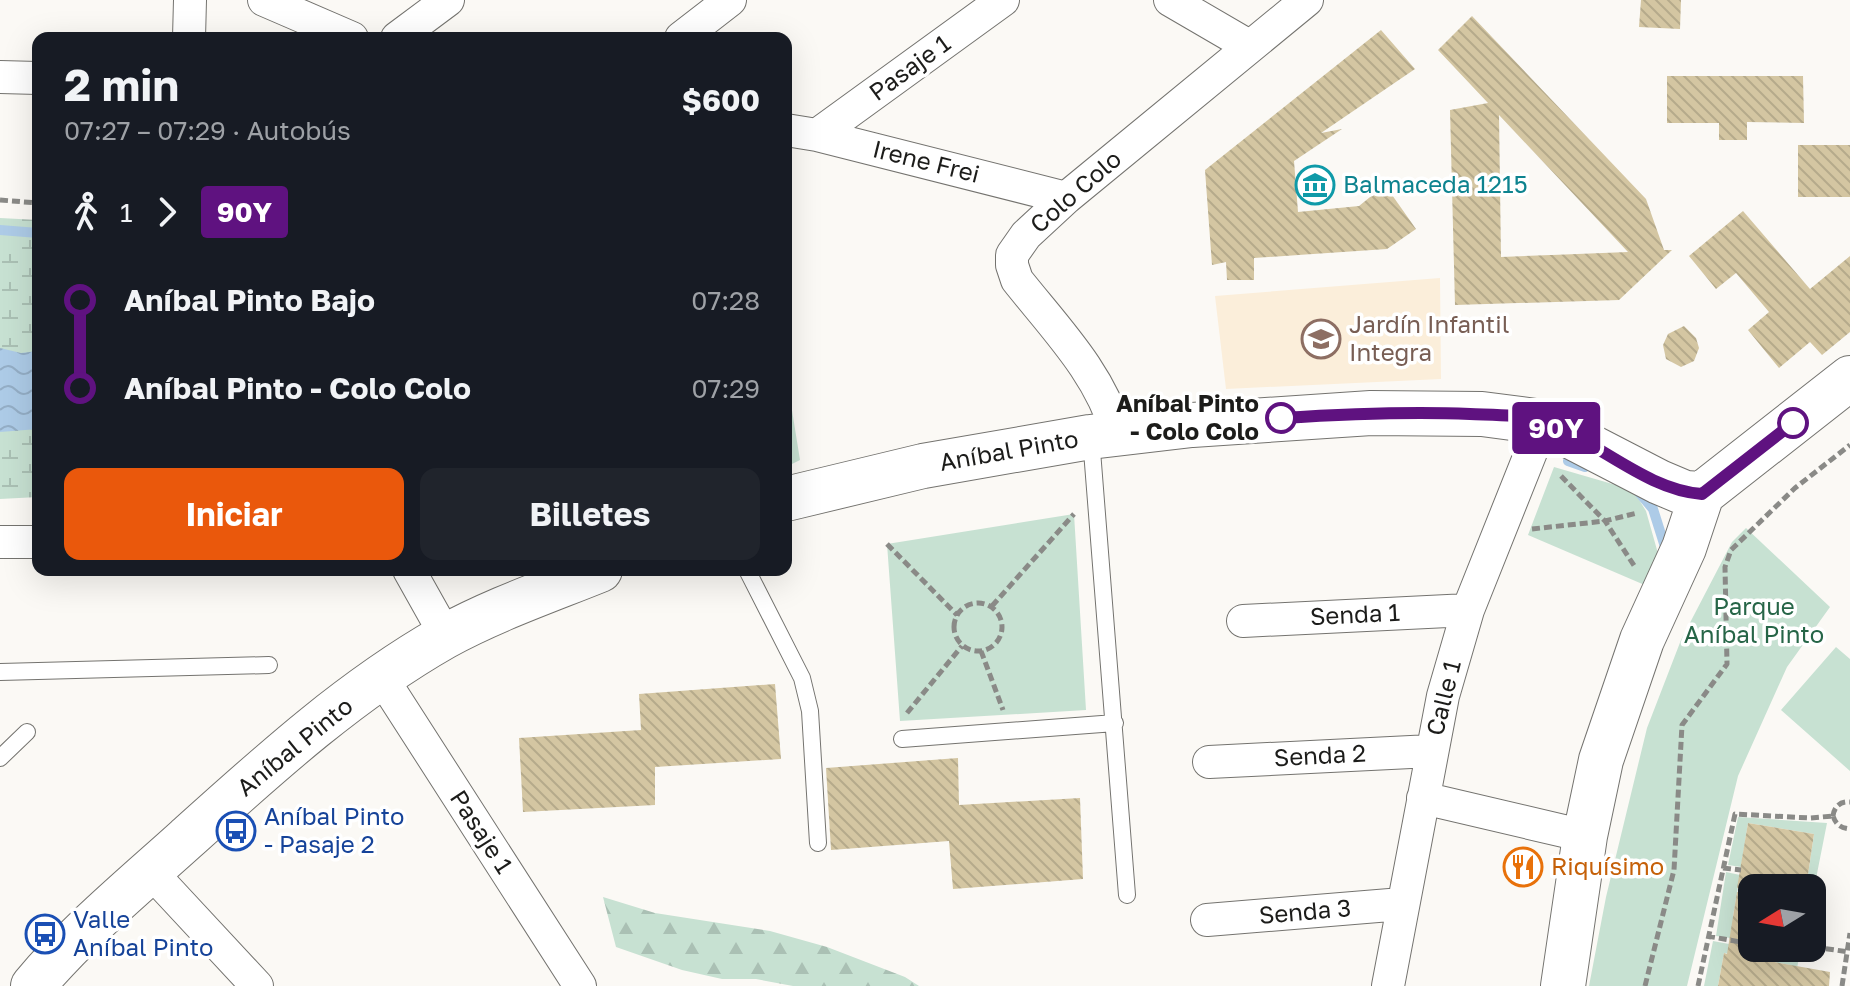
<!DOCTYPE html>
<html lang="es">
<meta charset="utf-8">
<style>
body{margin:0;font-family:"Golos Text",sans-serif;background:#20242c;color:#f1f3f6;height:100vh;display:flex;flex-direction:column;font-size:30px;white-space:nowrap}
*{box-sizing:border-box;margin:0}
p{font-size:26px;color:#9ea1a6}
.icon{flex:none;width:44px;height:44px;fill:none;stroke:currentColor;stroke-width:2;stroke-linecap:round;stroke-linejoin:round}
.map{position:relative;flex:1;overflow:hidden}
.panel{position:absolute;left:32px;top:32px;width:760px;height:544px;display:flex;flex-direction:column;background:#171b24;border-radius:16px;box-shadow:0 8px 32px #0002}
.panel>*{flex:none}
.badge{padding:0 16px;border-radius:6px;font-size:28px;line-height:52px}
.needle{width:52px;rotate:259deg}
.controls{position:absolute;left:1738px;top:874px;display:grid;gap:16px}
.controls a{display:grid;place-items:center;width:88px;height:88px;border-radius:16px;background:#171b24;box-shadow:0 8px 32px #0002;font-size:40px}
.map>.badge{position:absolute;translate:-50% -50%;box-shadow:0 0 0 4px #fff}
.legs{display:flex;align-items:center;gap:12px;height:88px;padding:0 32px;font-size:26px}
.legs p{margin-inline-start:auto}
.head{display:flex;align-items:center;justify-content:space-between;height:136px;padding:0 32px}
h1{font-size:44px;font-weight:700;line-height:60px}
.action{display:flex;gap:16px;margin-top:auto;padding:16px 32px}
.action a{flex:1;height:92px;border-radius:16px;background:#ea580c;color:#fff;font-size:32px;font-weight:700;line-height:92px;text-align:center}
.action a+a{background:#20242c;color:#f1f3f6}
ul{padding:0 32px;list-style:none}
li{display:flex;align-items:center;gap:28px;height:88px;font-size:30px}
li i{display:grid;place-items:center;width:12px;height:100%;margin:0 10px;background:currentColor}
li i::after{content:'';width:20px;height:20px;margin:-10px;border:6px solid;border-radius:50%;background:#171b24}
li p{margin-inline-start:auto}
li:first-child i{background:linear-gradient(#0000 50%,currentColor 0)}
li:last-child i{background:linear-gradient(currentColor 50%,#0000 0)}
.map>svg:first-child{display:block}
</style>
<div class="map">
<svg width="1850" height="986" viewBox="0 0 1850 986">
<defs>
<pattern id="forest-firs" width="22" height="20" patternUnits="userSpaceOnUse" patternTransform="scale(2)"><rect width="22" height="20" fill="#c7e1d2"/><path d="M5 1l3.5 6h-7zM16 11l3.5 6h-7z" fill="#aac0b4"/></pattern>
<pattern id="wetland-marsh" width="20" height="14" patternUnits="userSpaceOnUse" patternTransform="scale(2)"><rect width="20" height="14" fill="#c7e1d2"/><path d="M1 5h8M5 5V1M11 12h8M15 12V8" fill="none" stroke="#aac0b4"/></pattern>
<pattern id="water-waves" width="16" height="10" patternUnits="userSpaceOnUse" patternTransform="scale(2)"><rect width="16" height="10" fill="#adcbe7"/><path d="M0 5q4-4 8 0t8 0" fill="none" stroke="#94aec6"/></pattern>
<pattern id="building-back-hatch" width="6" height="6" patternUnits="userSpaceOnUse" patternTransform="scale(2)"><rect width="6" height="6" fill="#d4c6a2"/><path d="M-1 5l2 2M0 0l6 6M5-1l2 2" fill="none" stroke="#b5aa8b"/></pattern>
</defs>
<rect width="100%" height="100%" fill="#fbf9f5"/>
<path fill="#fbeeda" d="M1440,278L1441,379L1226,389L1215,296Z"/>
<path fill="#c7e1d2" d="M786,373L800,460L786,467Z
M1554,467L1633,490L1646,511L1659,557L1647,586L1528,535Z
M1074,514L1086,710L900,721L887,544Z
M1746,528L1830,607L1787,667L1738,776L1687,986H1589L1606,897L1647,728L1681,640L1732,542Z
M1836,647L1850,659V771L1781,710Z
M1738,817L1827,823L1812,899V888H1806L1814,834L1748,823L1741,867L1728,865Z
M1726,872L1740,875L1733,916L1752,941L1716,936Z
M1713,941L1799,957L1794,986L1790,965L1724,953L1718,986H1704Z"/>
<path fill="url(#forest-firs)" d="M603,897L655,913L770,931L827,947L905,977L919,986H793L756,979H722L682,970L616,947Z"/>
<path fill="url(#wetland-marsh)" d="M0,218L38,220V497L0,499Z"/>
<path fill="url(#water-waves)" d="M0,348L21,353L38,351V429L0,432Z"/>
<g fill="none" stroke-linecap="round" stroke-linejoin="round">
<path stroke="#adcbe7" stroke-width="10" d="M0,230L38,233
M1568,461L1585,467
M1637,490L1653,509L1666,550"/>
</g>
<path fill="url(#building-back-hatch)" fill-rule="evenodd" d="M1641,0H1681L1680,29L1639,27Z
M1472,16L1646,199L1664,250H1672L1619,300L1455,305L1450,110L1488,103L1438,50ZM1499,115L1628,252L1501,257Z
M1381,30L1415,69L1321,133L1342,129L1294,161L1298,212L1359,206L1385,185L1416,229L1387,249L1254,258V280H1227L1226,262L1212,265L1205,170Z
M1667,76H1803L1804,123L1747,122V140H1719V123H1667Z
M1798,145H1850V197H1798Z
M1743,211L1810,289L1850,256V332L1822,355L1810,342L1779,368L1748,330L1769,312L1736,273L1716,289L1689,256Z
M1684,326L1696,338L1699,348L1694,361L1681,367L1666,359L1663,345L1668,334Z
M775,684L781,759L655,767V805L523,812L519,738L641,730L639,694Z
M958,758L959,805L1080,798L1083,879L953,889L949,841L831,850L826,768Z
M1748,823L1814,834L1806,888H1737Z
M1737,892L1752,893V958L1830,972L1829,986H1718L1724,953L1727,954Z"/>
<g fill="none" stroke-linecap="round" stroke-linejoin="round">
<defs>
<path id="lane" d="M1091,438L1127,895
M747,570L802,678L810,711L818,843
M0,672L269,665
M902,739L1115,723
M0,758L27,732"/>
<path id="street" d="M264,0L352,38
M1170,0L1249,46
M189,38L190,0
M397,38L448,0
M681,38L730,0
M0,77L38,78
M786,130L817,135L1066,198
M817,135L1003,0
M1117,433C1100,373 1055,328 1017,280L1012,265V255L1026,235L1066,198L1307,0
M0,542H38
M409,570L446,636
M1243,621L1468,610
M382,678L580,986
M1209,762L1431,751
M1423,798L1585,836
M150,871L257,986
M1207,920L1402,904
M1388,986L1443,696L1468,610L1543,422"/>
<path id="secondary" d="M786,499L923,466L1090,437L1192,425L1371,413L1482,414L1543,422L1659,482L1685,493L1702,494L1850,378
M33,986C78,932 134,886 186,839C267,766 349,691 444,637C493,610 548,591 600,570
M1563,986L1585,836L1601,760L1642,640L1684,548L1702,494"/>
</defs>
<use href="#lane" stroke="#74736f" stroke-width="18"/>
<use href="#street" stroke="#74736f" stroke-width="34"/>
<use href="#secondary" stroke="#74736f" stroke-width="46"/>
<path stroke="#8a8a87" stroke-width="5" stroke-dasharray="8 4" stroke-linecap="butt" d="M0,200L38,203
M1561,476L1605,521L1635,567
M1532,529L1605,521L1637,513
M887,544L957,615
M954 627a24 24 0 1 1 48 0a24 24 0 1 1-48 0Z
M992,606L1074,514
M981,651L1003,710
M907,713L962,646
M1833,816C1834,807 1840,801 1850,802
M1833,816C1836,825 1841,828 1850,829
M1723,868L1741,870
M1707,936L1752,944
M1814,947L1849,952
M1778,948L1812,954
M1645,986L1674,870L1682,725L1727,664L1725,567L1731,550L1795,488L1850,445
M1698,986L1735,814L1810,818L1833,816
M1842,986L1850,933"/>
<use href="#lane" stroke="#fff" stroke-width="16"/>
<use href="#street" stroke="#fff" stroke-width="32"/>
<use href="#secondary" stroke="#fff" stroke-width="44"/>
</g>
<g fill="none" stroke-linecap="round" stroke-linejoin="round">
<defs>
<path id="line-1" d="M1281,418C1344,414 1407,411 1470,414C1493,415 1520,414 1543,422C1596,439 1645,490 1702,494L1793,423"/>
</defs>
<use href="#line-1" stroke="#fff" stroke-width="18"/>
<use href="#line-1" stroke="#5f1280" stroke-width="12"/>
</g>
<defs>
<symbol id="museum-ring" viewBox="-11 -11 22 22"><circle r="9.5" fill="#fff" stroke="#0f9aa8" stroke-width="1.5"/><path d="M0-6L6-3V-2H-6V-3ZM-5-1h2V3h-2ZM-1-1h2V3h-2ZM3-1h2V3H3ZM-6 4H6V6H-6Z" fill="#0f9aa8"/></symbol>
<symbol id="school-ring" viewBox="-11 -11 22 22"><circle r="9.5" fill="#fff" stroke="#8d6e63" stroke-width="1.5"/><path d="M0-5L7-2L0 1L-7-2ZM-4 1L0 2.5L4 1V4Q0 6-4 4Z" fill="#8d6e63"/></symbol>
<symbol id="bus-ring" viewBox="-11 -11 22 22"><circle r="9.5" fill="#fff" stroke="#1a4fb4" stroke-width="1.5"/><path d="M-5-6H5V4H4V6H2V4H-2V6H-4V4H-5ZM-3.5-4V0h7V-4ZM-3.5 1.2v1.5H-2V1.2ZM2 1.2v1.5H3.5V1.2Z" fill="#1a4fb4"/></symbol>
<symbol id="restaurant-ring" viewBox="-11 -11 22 22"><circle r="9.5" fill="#fff" stroke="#e8710a" stroke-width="1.5"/><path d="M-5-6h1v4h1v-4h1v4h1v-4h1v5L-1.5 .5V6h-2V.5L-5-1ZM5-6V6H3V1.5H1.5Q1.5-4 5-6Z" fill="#e8710a"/></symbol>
</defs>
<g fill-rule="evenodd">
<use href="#museum-ring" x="1293" y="163" width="44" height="44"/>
<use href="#school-ring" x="1299" y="317" width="44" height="44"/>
<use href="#bus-ring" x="214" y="809" width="44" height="44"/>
<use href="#restaurant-ring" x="1501" y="845" width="44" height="44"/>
<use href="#bus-ring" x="23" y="912" width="44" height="44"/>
</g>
<g fill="#fff" stroke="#5f1280" stroke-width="4">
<circle cx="1281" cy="418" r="14"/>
<circle cx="1793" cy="423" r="14"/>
</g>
<g text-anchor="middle" stroke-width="7" stroke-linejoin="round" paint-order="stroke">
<g font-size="24" fill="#1c1c1a" stroke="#fff">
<text transform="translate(910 68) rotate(-36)" y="8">Pasaje 1</text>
<text transform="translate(926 162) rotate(14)" y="8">Irene Frei</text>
<text transform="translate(1076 192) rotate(-41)" y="8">Colo Colo</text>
<text transform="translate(1009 451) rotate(-10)" y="8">Aníbal Pinto</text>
<text transform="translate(1355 615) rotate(-3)" y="8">Senda 1</text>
<text transform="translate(1444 698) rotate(-76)" y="8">Calle 1</text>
<text transform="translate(295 747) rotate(-39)" y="8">Aníbal Pinto</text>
<text transform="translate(1320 756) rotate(-3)" y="8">Senda 2</text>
<text transform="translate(481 832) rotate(57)" y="8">Pasaje 1</text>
<text transform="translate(1305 912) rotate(-5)" y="8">Senda 3</text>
</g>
<g font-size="24" fill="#0d838f" stroke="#fff" text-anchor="start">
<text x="1343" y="193">Balmaceda 1215</text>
</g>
<g font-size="24" fill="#785e54" stroke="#fff" text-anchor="start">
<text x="1349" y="333">Jardín Infantil<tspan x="1349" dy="28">Integra</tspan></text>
</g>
<g font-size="24" font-weight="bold" fill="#1c1c1a" stroke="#fff" text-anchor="end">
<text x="1259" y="412">Aníbal Pinto<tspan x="1259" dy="28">- Colo Colo</tspan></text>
</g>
<g font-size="24" fill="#266547" stroke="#fff">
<text x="1754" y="615">Parque<tspan x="1754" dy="28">Aníbal Pinto</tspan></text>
</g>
<g font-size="24" fill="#164399" stroke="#fff" text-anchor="start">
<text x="264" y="825">Aníbal Pinto<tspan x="264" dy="28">- Pasaje 2</tspan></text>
<text x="73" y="928">Valle<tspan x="73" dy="28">Aníbal Pinto</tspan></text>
</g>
<g font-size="24" fill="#c56008" stroke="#fff" text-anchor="start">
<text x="1551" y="875">Riquísimo</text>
</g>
</g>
</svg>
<div class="controls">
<a><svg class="needle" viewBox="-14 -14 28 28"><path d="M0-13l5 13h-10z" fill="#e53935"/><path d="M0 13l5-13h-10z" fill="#9ea1a6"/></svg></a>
</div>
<b class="badge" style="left:1556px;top:428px;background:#5f1280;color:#fff">90Y</b>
<section class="panel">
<div class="head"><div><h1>2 min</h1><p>07:27 – 07:29 · Autobús</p></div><b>$600</b></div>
<div class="legs"><svg class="icon" aria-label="walk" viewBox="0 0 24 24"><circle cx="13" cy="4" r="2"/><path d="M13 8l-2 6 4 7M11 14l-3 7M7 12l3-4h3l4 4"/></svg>1<svg class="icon" aria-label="forward" viewBox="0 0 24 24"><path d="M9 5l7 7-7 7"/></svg><b class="badge" style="background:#5f1280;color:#fff">90Y</b></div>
<ul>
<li><i style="color:#5f1280"></i><b>Aníbal Pinto Bajo</b><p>07:28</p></li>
<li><i style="color:#5f1280"></i><b>Aníbal Pinto - Colo Colo</b><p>07:29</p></li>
</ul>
<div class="action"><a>Iniciar</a><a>Billetes</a></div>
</section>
</div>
